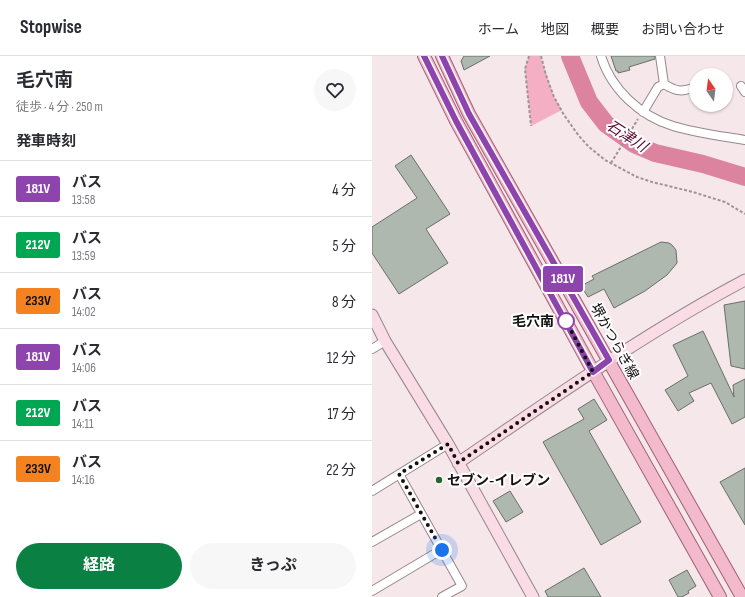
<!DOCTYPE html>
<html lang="ja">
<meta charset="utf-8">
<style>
body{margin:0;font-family:"Sofia Sans Condensed","Noto Sans JP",sans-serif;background:#f7f7f7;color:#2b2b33;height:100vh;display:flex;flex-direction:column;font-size:15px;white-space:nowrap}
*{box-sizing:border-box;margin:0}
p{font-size:13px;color:#7c7c81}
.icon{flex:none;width:22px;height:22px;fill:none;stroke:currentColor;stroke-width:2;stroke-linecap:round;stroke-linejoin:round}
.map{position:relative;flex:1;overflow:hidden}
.panel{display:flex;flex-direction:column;background:#fff;width:372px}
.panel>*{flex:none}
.badge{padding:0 8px;border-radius:3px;font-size:14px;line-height:26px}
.needle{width:26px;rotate:346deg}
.tools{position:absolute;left:317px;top:12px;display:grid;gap:8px}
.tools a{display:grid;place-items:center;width:44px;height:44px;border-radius:50%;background:#fff;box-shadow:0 1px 3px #0004;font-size:20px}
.you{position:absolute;width:20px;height:20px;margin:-10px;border:3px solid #fff;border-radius:50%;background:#1a73e8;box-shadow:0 0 0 6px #1a73e833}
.map>.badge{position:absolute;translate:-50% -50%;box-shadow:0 0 0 2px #fff}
h2{padding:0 16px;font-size:15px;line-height:36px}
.round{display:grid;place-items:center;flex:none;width:42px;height:42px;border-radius:21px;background:#f7f7f7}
.head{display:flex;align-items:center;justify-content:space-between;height:68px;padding:0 16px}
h1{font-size:19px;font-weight:700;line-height:30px}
.primary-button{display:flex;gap:8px;margin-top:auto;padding:8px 16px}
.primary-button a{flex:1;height:46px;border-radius:24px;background:#0b8043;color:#fff;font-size:16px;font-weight:700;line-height:46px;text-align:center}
.primary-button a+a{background:#f7f7f7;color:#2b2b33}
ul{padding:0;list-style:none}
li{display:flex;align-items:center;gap:12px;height:56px;padding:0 16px;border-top:1px solid #e1e1e2}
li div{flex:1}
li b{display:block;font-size:15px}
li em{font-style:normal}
li .badge{min-width:44px;font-weight:700;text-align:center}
header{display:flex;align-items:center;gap:24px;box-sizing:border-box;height:56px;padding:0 20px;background:#fff;border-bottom:1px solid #e1e1e2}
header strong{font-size:19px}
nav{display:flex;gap:22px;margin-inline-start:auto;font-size:14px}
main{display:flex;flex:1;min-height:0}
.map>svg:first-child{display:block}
</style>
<header>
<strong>Stopwise</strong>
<nav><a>ホーム</a><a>地図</a><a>概要</a><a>お問い合わせ</a></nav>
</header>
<main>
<section class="panel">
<div class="head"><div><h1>毛穴南</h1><p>徒歩 · 4 分 · 250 m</p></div><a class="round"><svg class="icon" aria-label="heart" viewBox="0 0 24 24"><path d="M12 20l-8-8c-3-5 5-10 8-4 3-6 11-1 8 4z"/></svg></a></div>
<h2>発車時刻</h2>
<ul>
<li><span class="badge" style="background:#8e44ad;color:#fff">181V</span><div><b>バス</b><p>13:58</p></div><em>4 分</em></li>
<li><span class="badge" style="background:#00a651;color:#fff">212V</span><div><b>バス</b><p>13:59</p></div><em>5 分</em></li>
<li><span class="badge" style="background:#f58220;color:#111">233V</span><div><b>バス</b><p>14:02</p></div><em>8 分</em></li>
<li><span class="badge" style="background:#8e44ad;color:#fff">181V</span><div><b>バス</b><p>14:06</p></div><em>12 分</em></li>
<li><span class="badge" style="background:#00a651;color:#fff">212V</span><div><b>バス</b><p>14:11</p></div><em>17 分</em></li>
<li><span class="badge" style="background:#f58220;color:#111">233V</span><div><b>バス</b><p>14:16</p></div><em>22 分</em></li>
</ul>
<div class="primary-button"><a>経路</a><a>きっぷ</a></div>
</section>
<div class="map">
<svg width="373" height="541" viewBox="0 0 373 541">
<rect width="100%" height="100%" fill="#f6e7eb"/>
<path fill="#f4afc4" d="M157,0H168L182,41L190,54L159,70L153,13Z"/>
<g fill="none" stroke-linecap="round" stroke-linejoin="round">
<path stroke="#dc83a0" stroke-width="18" d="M198,0L217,46L234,68L262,88L283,97L331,108L373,121"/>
</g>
<path fill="#aeb8af" stroke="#677068" d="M92,0H118L92,14L89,5Z
M239,0H283V3L257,11L258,14L246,17V15H244Z
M39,99L78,158L54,173L76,207L27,238L0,197V171L45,142L23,110Z
M289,186L297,187L300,189L304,194L305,207L295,219L273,235L242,252L232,233L216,241L209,230L222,223L220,220Z
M373,245V313L359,310L352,249Z
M331,275L362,341L361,329L373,323V361L360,368L339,327L317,337L322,345L306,355L293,334L316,320L301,289Z
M222,343L235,364L217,375L269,466L229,489L171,386L212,363L206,353Z
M373,412V469L348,426Z
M138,435L151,456L134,466L121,445Z
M212,512L229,541H176L173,535Z
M315,514L324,530L316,535L317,537L310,541H306L297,524Z"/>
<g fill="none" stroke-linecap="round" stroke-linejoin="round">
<defs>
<path id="street" d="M229,0C239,33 268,60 301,70C324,77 349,80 373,84
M288,0L292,28
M369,30L373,36
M271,56L286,31L292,28C305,36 309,36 324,31
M0,293L13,285
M27,418L90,530L70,541
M0,435L76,388
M0,486L49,458
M0,535L69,494"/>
<path id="secondary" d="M0,259L13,285L76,388L161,541
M86,407C180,343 273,277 373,224"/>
<path id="primary" d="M52,0L84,65L221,315L348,541
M70,0L97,58L370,541"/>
</defs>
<use href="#street" stroke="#95888c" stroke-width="10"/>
<use href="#secondary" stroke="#95888c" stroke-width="13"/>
<use href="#primary" stroke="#a06075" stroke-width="14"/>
<path stroke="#9e9496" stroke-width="2" stroke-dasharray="3 2" stroke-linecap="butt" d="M157,0L153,13L159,70
M169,0L174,19L182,41L192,59L207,80L217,91L233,104L265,121L280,126L321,136L353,146L373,158
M239,107L266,63"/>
<use href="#street" stroke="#fff" stroke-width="8"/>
<use href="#secondary" stroke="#f9dce6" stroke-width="11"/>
<use href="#primary" stroke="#f3b9cc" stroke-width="12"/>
</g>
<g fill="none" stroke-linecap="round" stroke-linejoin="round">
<defs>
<path id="line" d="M52,0L84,65L221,316L237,304L97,58L70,0"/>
</defs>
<use href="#line" stroke="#fff" stroke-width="9"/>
<use href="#line" stroke="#8e44ad" stroke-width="6"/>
<path stroke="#151112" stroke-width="4" stroke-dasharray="0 7.2" d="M70,494L27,418L76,388L86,407L221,316L194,265"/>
</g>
<circle fill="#fff" stroke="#8e44ad" stroke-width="2" cx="194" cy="265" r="8"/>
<circle fill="#236630" stroke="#fff" stroke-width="1.5" cx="67" cy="424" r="4"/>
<g text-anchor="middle" stroke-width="4" stroke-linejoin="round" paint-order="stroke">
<g font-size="14" font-weight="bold" fill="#151112" stroke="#fff" text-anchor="end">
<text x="182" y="270">毛穴南</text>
</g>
<g font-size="14" fill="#151112" stroke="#fff">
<text transform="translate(243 285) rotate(61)" y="5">堺かつらぎ線</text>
</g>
<g font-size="14" font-weight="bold" fill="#151112" stroke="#fff" text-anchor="start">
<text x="75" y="429">セブン-イレブン</text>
</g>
<g font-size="15" font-style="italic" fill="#5a092f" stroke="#fff">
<text transform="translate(255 80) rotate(33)" y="5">石津川</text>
</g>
</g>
</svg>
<div class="tools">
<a><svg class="needle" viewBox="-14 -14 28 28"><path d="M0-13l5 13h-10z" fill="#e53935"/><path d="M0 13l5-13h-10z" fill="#7c7c81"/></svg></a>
</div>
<div class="you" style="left:70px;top:494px"></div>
<b class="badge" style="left:191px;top:223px;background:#8e44ad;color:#fff">181V</b>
</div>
</main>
